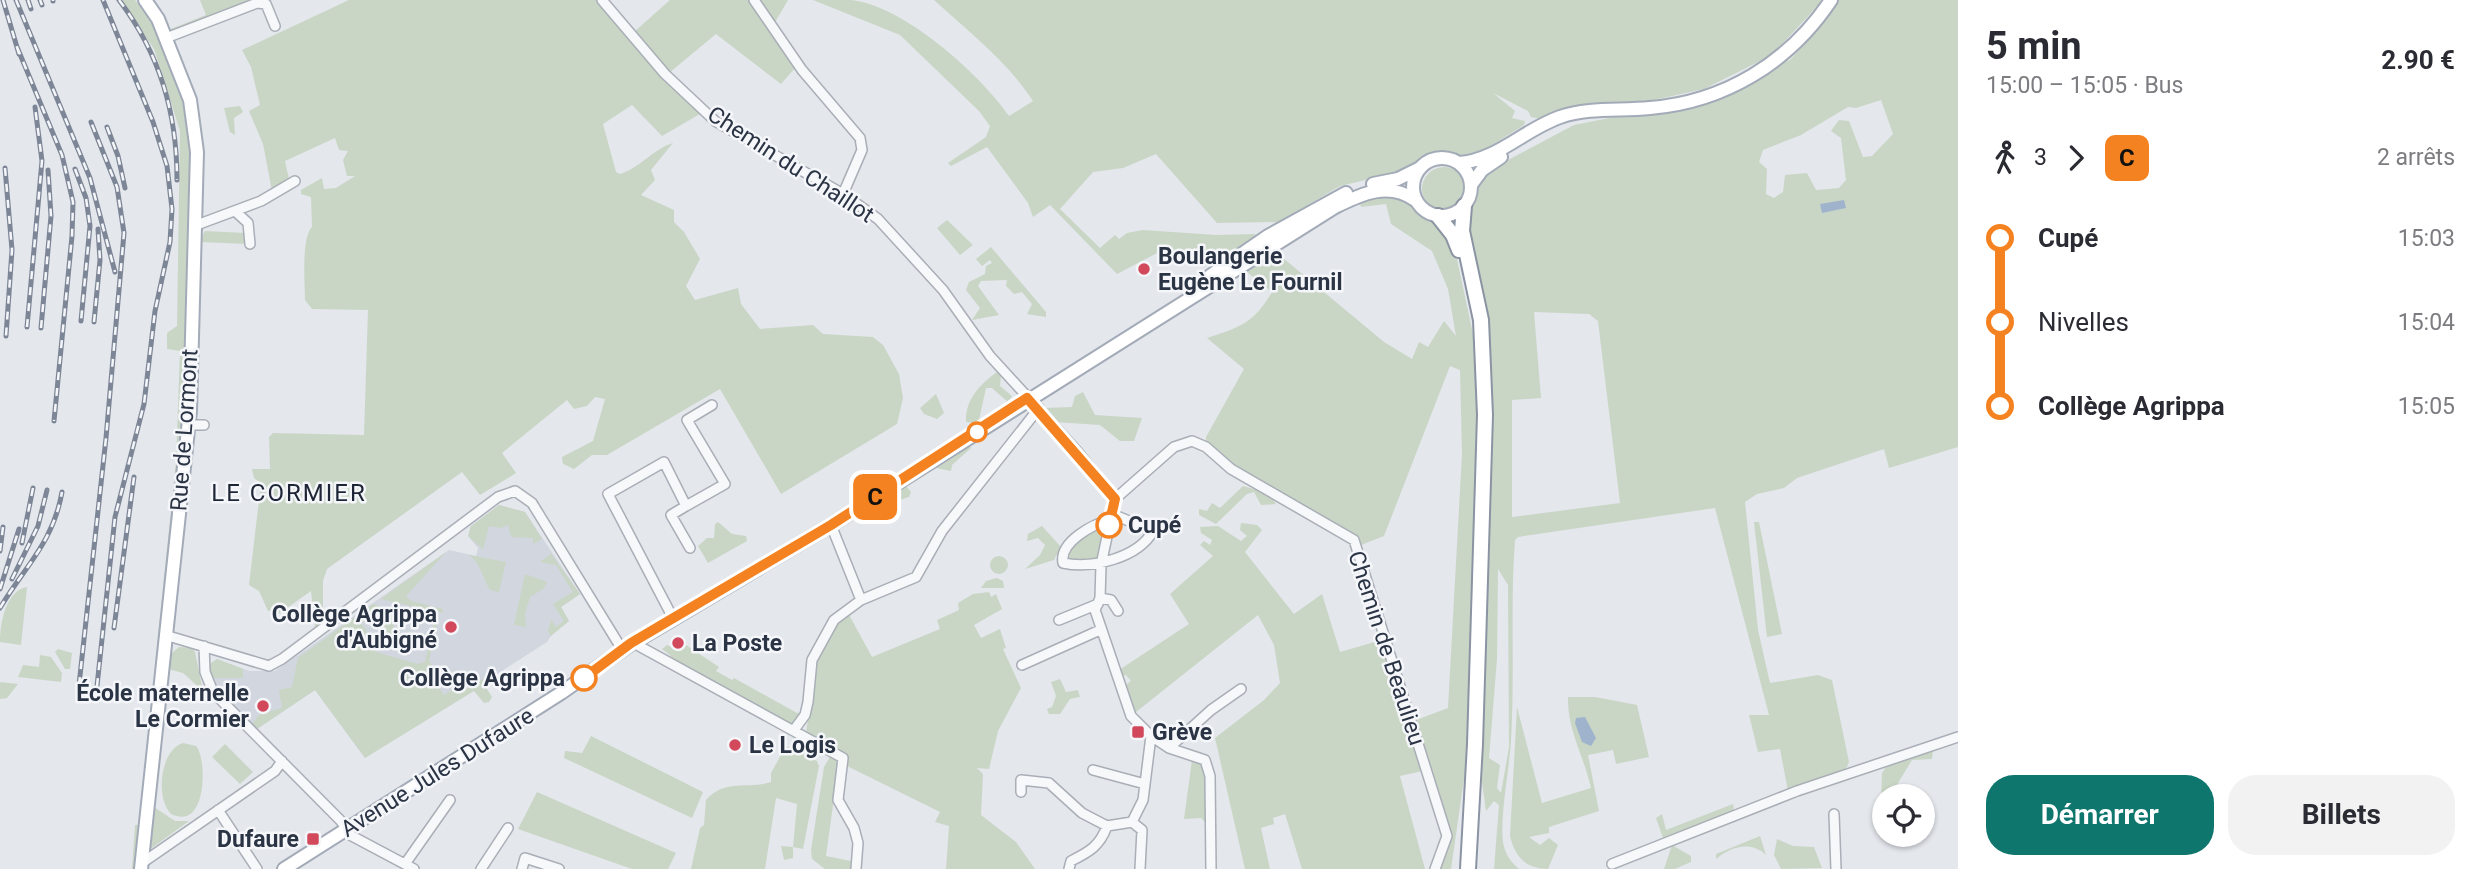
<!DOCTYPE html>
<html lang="fr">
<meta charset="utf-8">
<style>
body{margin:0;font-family:Roboto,sans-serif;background:#f2f2f3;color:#2b2b33;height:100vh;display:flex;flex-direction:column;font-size:26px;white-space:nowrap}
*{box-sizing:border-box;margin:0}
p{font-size:23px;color:#7c7c81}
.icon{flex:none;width:38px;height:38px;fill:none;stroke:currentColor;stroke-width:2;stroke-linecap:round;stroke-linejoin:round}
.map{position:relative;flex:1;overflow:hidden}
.side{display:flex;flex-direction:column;background:#fff;width:525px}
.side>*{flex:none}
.badge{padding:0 14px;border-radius:10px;font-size:24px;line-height:46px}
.buttons{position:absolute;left:1872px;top:784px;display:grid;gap:14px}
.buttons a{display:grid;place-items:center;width:63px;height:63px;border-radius:50%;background:#fff;box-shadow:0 2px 5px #0004;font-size:35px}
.map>.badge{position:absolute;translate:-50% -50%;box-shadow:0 0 0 4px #fff}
.legs{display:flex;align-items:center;gap:10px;height:77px;padding:0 28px;font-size:23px}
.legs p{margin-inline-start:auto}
.headline{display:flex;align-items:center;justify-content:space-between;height:119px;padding:0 28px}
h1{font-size:38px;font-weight:700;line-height:52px}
.button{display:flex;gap:14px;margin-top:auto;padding:14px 28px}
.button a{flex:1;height:80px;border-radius:28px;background:#0f766e;color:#fff;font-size:28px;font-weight:700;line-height:80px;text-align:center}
.button a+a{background:#f2f2f3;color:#2b2b33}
ul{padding:0 28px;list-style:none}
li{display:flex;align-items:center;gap:24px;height:84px;font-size:26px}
li i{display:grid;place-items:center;width:10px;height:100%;margin:0 9px;background:currentColor}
li i::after{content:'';width:18px;height:18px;margin:-9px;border:5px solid;border-radius:50%;background:#fff}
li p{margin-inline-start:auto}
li:first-child i{background:linear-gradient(#0000 50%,currentColor 0)}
li:last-child i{background:linear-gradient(currentColor 50%,#0000 0)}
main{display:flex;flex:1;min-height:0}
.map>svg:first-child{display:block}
</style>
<main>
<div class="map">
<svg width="1958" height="869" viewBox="0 0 1958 869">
<rect width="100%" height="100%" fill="#e4e7ec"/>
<path fill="#d2d6de" d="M499,505L525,512L580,594L561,607L569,621L553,633L547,642L494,676L492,674L365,758L315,690L257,729L214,684L210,664L217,659L249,671H275L449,550L476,556L478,548L468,536L471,526Z"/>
<path fill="#c9d6c5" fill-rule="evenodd" d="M121,0H135L154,24L184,102L191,167L184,411L143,810H140L176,462L180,351L167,349V333L177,326L180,131L154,49Z
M200,0H253L170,34L168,30L206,15Z
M349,0H602L705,111L662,136L632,105L603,124L616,172L620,174C640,168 653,149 673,143L651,170L655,180L641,195L674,210V222L684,232L700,259L686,286L695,300L738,288L741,304L760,329L813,325L823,334L873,337L883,345L899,374L903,398L897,424L781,494L720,389L607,455H592L574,469L563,464L562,457L593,441L605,399L595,397L587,406L574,409L567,400L502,453L516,473L480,495L462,472L327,569L323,581V613L328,616L315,627L311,591L277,615L275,610L268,611L259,591L249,585L261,483L254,478L252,469H270L269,437L273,433L364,435L368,310L312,309L305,300C305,284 301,238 312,227L311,197L301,194V190L322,178L324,189L336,188L355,176H347L343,160L348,151L339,150L335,138L285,161L289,179L272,191L263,144L249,111L260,105L251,67L242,50Z
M670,0H788L774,24L796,67L781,84L716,34L669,73L634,32Z
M813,0C826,0 839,0 851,0C903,5 980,74 1009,116L1033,101C1006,60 970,33 934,0H1823L1772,55L1704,89L1649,101L1585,105L1541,119L1531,117L1528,111L1493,93L1515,111L1512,118L1525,121L1524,125L1476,155L1467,158L1440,153L1428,156L1411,169L1340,186L1279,222L1217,223L1156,154L1123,168L1093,172L1060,209L1100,248L1115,235L1119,239L1127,233L1143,230L1216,235L1255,234L1256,237C1245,244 1213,269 1201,266C1187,262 1183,251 1165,253L1163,250L1117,274L1050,205L1033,217L1028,203L987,147L951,166L948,163L986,137L990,126L979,111L900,35Z
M1838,0H1958V447L1889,468L1884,449L1797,478L1784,488L1757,494L1745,502L1758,630L1770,683L1818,675L1832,680L1849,762L1846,769L1788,791L1780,749L1758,752L1749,715H1769L1715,508L1518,537L1515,540C1510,606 1515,673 1511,740C1510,767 1498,823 1504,847C1507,857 1512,863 1519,869H1494L1499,805L1494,801L1486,811L1482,782L1491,379L1487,325L1467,217L1481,180L1493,168L1574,125L1614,117L1648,116L1790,60L1805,44L1810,31ZM1881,100L1893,134L1872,156L1863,157L1849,121L1839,120L1831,131L1841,138L1846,180L1839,188L1816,190L1807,173L1785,175L1783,192L1774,198L1766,194L1767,169L1759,162L1763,150L1801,135L1848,107L1856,108ZM1534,312L1589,314L1598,321L1620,503L1512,517V400L1541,398ZM1498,569L1508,585L1509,747L1501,793L1497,788L1500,765L1489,758L1497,659Z
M240,106L243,112L234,118L235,135L230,132L224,108Z
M1422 189a22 22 0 1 1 44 0a22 22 0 1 1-44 0Z
M1391,192L1411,203L1424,217L1438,223L1455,250L1473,334L1478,422L1470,687L1466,765L1451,869H1437L1449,832L1423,771L1400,776L1425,869H1302L1285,814L1273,818L1274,824L1261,828L1270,869H1245L1215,738L1264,700L1280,683L1274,645L1258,615L1131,716L1123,687L1131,681L1126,675L1117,678L1116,672L1189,624L1170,594L1213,556L1200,545L1204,541L1210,545L1212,540L1201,533L1200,527L1218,526L1241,541L1247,536L1240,530L1241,523L1257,525L1262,530L1245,552L1294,614L1322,594L1340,652L1385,639L1411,722L1448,708L1462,454L1460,370L1450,366L1384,536L1356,547L1354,540L1231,469L1206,447V437L1244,369L1207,338C1240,327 1253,324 1272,292L1243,269L1262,256L1277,253L1384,342L1412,359L1419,342L1428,347L1444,321L1456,336L1448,289L1432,251L1391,224L1386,204L1361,207L1360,202Z
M947,220L973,245L960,255L937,228Z
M205,231L245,233L247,244L199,242Z
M991,247L1046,312V317L1027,314L1032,304L1022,292L1014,294L1006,286L1007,280L981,281L978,286L999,315L972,320L980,308L966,290L969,282L985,274L986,266L992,263L990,260L982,266L976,259Z
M997,372L1001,376L1000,386L1012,396L1008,402L992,388H986L979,420L975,423L966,422C965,400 980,384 997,372Z
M1083,392L1095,415L1142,418L1134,441H1120L1100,425L1055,422L1044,408L1072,407L1075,396Z
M936,394L944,413L937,419L924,414L920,408Z
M967,443L971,448L952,465L951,471L936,468L930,472L926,468Z
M905,485L911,492L909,497L866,511V507Z
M1243,486L1268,493L1276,504L1261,505L1254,492L1247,494L1216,524L1199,515V509L1207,511L1212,503L1220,508Z
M499,505L525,512L542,539L533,544V538L511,537L508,525L500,528L489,526L483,549L468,536L471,526Z
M718,522L732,534L746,536L747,541L708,563L698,546L707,538H714L715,524Z
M1754,522H1759L1782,634L1767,637Z
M1097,524L1111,540L1108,557L1101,562L1067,561L1066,547Z
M1042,526L1061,547L1054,560L1025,569L1040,555L1045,545L1038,538L1027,541L1028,534Z
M446,552L406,596L411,601L443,609L442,613L381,599Z
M551,554L580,594L561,607L569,621L551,636L548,631L551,620L556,627L564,621L553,604L573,592L556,565L540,562Z
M469,555L506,562L499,592L490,590C482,577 481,563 469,555Z
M990 565a9 9 0 1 1 18 0a9 9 0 1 1-18 0Z
M525,574L547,582L543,589L530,597L525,614L526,627L514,625Z
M997,578L1003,581L1004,588H981L986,581Z
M27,587L21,645L0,642C0,625 5,591 27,587Z
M989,592L991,597L996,594L1002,609L974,625L981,638L1000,629L1006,648L1003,649L1021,688L998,731L989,769L977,768L983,774L981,815L1016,842L1035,869H946L949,826L935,822L940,812L849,767L806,733L818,652L847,611L872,657L940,629L937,620L959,610L958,603L973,594Z
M373,604L397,611L388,650L380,648L383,636L375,626L378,623L373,615L361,623L375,643L372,648L376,652L417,664L425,662L435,617L403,607L439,616L429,661L440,677L435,681L444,695L454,688L458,693L492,674L494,676L484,684L492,697L489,702L484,703L474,691L365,758L315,690L257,729L252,724L259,715L282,708L279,690L292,687L298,658Z
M667,645L681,651L686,645L719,667L716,671L732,680L734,678L797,713L801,712L795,725L790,726L670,660L671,656L662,649Z
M179,647L192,648L195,652L203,691L183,673L168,669L171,654Z
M58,649L72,653L70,669H65L55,652Z
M40,655L51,657L62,673L61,682L18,677L23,665L39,667Z
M217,659L243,669V678H211L210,664Z
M1060,679L1066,692L1078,690L1080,697L1070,699L1060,714H1049L1047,709L1052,707L1056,696L1051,682Z
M0,683L1,682L18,684L7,698L0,699Z
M1568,697H1595L1637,705L1649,757L1616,764L1613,750L1588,755L1599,811L1549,827V833L1529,837L1540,845L1549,838L1558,845L1548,869C1526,869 1515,857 1510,836L1517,707L1542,803L1591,788C1584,756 1567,730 1568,697Z
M591,736L703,792L692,818L564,758L565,751L582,753Z
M183,743L196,746C207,757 208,832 171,814C155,798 160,750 183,743Z
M225,744L253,772L240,784L212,757Z
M786,746L817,761L819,766L803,849L793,847V858L784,860L781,846L793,847L797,804L776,798L765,869H691L700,828L704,825L706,800C726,778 747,790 771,782V773Z
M1933,750L1932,759L1912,760L1898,783L1899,796H1885V802L1881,801L1882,773L1886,767Z
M830,757L839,762L826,856L851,861L850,869H825L812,859L811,850L824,767Z
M1192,760L1200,762L1204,768L1208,819L1205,822L1201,818L1184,819Z
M537,792L676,853L668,869H632L518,829Z
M1733,804L1734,812L1663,838L1656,818L1662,814L1666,830Z
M154,807L175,821H189L149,850Z
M135,825H141L136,869H132Z
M1760,836L1766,855C1751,841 1732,846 1716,859V854Z
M1777,839L1793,846L1814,847L1822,868L1781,869L1774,855Z
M1672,845L1691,856V862L1675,869H1664Z"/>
<path fill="#9fb4cc" d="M1844,200L1846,208L1822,213L1820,204Z
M1585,717L1596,738L1591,746L1582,742L1575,723L1576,718Z"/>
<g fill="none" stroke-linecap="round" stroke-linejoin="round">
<defs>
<path id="minor" d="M602,0L665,74L715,121L843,194L878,219L943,290L990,356L1077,451L1115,499L1101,565L1100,598L1095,610L1131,716L1151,736L1169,748L1205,760L1210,776L1211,869
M754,0L802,70L860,138L862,150L843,194
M166,38L257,3L266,4L275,26
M235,211L248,223L250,244
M194,226L261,201L295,181
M189,425H204
M1115,499L1174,447L1192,441L1206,447L1231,469L1354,540L1447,836L1435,869
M686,506L671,515L690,548
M1110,520C1093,524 1059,542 1063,563C1092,569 1138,558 1153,531L1112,514
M831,525L861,600
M1100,598L1111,600L1118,611
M674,620L608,494L664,462L686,506L725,484L687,420L712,405
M1059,620L1098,604
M165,635L269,666L282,659L498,497L515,491L532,503L623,651
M204,646L205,672L213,692L341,821L350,835L414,869
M639,646L843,758L838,800L854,828L858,843L856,869
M1022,665L1100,630
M794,730L805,715L808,702L812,660L834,620L861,600L916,577L942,531L1039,408
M1169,748L1211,710L1241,689
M1093,770L1145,784
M1021,792V780L1049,783L1082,813L1107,826L1132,822L1143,800L1151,736
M218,810L257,869
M1834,814L1836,869
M1132,822L1142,830L1140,869
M142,863L275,771L282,761
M405,864L450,800
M1612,864L1797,791L1958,737
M481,869L508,828
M522,869L525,858L559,869
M1069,869L1071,861C1089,852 1100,846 1107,826"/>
<path id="major" d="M1413 187a29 29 0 1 1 58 0a29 29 0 1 1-58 0Z
M1459,163C1496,161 1525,129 1560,117C1589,107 1619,111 1650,108C1724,102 1789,63 1831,0
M1373,184L1398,179L1418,169
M1471,185L1482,170L1501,157
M1210,276L1268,236L1346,193
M141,869L190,411L197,152L190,100L158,19L145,0
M284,869L561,693L631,644L831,525L1335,207C1361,194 1389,181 1415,200"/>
<path id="highway" d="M1464,206L1462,231L1481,320L1485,415L1475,744L1468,869
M1438,216L1453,235L1459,250"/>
</defs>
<use href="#minor" stroke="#a9aeb7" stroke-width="12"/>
<use href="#major" stroke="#a3abb8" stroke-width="16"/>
<use href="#highway" stroke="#8b94a3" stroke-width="18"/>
<use href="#minor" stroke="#f7f8fa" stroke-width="9"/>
<use href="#major" stroke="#fff" stroke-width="12"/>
<use href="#highway" stroke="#fff" stroke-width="14"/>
<defs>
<path id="rail" d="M3,0L19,54
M16,0L90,178L115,272
M28,0L31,9
M40,0L42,5
M53,0V1
M119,0C160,54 177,113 177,180
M17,47L62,155L73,202L72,236L54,421
M107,127L118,156L125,188
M5,168L12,250L6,336
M75,169L86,198L90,226L81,321
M94,322L100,260L98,229
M27,327L42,161L35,107
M41,328L51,216L48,170
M22,543L33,488
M0,551L3,527
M12,579L38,526L47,490
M0,589L19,529
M0,608C25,566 53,543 62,492
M114,628L134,477
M79,685L106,438L124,233L117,187L91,122
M97,686L115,517L144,404L155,311L170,242L172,209L167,166L153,122L103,0"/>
</defs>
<use href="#rail" stroke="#7d8696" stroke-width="5"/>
<use href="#rail" stroke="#f4f6f9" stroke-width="2.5" stroke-dasharray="8" stroke-linecap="butt"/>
</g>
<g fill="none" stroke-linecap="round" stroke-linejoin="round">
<defs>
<path id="line-1" d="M584,678L631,643L831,525L1027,398L1115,499L1109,525"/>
</defs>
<use href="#line-1" stroke="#fff" stroke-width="16"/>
<use href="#line-1" stroke="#f58220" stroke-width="10"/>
</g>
<g fill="#d1495b" stroke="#f4f6f9" stroke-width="2.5">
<circle cx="1144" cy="269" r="7"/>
<circle cx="451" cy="627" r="7"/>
<circle cx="678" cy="643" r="7"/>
<circle cx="263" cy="706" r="7"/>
<rect x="1131" y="725" width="14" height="14" rx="3.5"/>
<circle cx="735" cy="745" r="7"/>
<rect x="306" y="832" width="14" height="14" rx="3.5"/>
</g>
<g fill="#fff" stroke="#f58220" stroke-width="3.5">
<circle cx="977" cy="432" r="9"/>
<circle cx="1109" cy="525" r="12"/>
<circle cx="584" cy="678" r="12"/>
</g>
<g text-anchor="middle" stroke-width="5" stroke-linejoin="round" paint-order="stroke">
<g font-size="23" fill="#2b3445" stroke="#f4f6f9">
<text transform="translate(791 164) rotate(33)" y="8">Chemin du Chaillot</text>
<text transform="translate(184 430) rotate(-86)" y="8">Rue de Lormont</text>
<text transform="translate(1387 648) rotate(72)" y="8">Chemin de Beaulieu</text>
<text transform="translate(437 772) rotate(-32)" y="8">Avenue Jules Dufaure</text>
</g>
<g font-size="23" font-weight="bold" fill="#2b3445" stroke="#f4f6f9" text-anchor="start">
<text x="1158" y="264">Boulangerie<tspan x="1158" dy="26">Eugène Le Fournil</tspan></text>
<text x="437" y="622" text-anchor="end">Collège Agrippa<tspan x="437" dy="26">d'Aubigné</tspan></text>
<text x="692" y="651">La Poste</text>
<text x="249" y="701" text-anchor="end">École maternelle<tspan x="249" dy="26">Le Cormier</tspan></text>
<text x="1152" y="740">Grève</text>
<text x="749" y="753">Le Logis</text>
<text x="299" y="847" text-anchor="end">Dufaure</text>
</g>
<g font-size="23" font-weight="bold" fill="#2b3445" stroke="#f4f6f9" text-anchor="start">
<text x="1128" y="533">Cupé</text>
<text x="565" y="686" text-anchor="end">Collège Agrippa</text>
</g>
<g font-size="24" letter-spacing="2" fill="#1d2536" stroke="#f4f6f9">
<text x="289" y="501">LE CORMIER</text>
</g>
</g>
</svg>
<div class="buttons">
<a><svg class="icon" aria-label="locate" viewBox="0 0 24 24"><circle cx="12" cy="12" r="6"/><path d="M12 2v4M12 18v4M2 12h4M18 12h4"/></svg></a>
</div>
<b class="badge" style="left:875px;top:497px;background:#f58220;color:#111">C</b>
</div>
<section class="side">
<div class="headline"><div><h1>5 min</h1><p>15:00 – 15:05 · Bus</p></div><b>2.90 €</b></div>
<div class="legs"><svg class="icon" aria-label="walk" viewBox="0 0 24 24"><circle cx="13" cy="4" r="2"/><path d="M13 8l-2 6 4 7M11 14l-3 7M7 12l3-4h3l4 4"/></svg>3<svg class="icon" aria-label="forward" viewBox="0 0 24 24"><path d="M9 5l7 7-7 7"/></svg><b class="badge" style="background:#f58220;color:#111">C</b><p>2 arrêts</p></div>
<ul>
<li><i style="color:#f58220"></i><b>Cupé</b><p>15:03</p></li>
<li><i style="color:#f58220"></i><span>Nivelles</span><p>15:04</p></li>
<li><i style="color:#f58220"></i><b>Collège Agrippa</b><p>15:05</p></li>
</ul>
<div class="button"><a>Démarrer</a><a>Billets</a></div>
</section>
</main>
